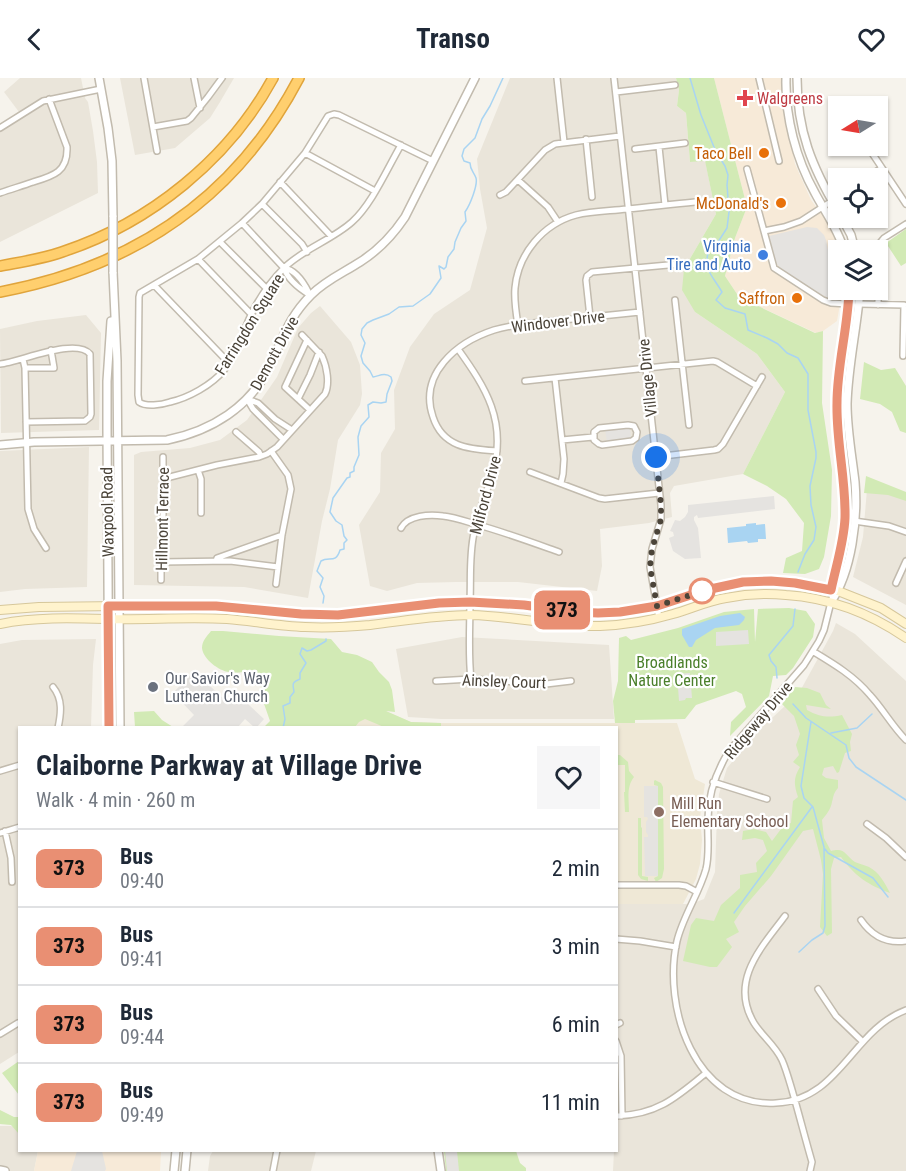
<!DOCTYPE html>
<meta charset="utf-8">
<style>
body{margin:0;font-family:"Roboto Condensed",sans-serif;background:#f6f6f7;color:#1f2937;height:100vh;display:flex;flex-direction:column;font-size:22px;white-space:nowrap}
*{box-sizing:border-box;margin:0}
p{font-size:20px;color:#747a83}
.icon{flex:none;width:33px;height:33px;fill:none;stroke:currentColor;stroke-width:2;stroke-linecap:round;stroke-linejoin:round}
.map{position:relative;flex:1;overflow:hidden}
.sheet{position:absolute;left:18px;top:648px;width:600px;height:426px;display:flex;flex-direction:column;background:#fff;border-radius:0px;box-shadow:0 2px 4px #0004}
.sheet>*{flex:none}
.badge{padding:0 12px;border-radius:9px;font-size:21px;line-height:39px}
.needle{width:39px;rotate:259deg}
.controls{position:absolute;left:828px;top:18px;display:grid;gap:12px}
.controls a{display:grid;place-items:center;width:60px;height:60px;border-radius:0px;background:#fff;box-shadow:0 2px 4px #0004;font-size:30px}
.you{position:absolute;width:30px;height:30px;margin:-15px;border:4px solid #fff;border-radius:50%;background:#1a73e8;box-shadow:0 0 0 9px #1a73e833}
.map>.badge{position:absolute;translate:-50% -50%;box-shadow:0 0 0 3px #fff}
.round{display:grid;place-items:center;flex:none;width:63px;height:63px;border-radius:0px;background:#f6f6f7}
.headline{display:flex;align-items:center;justify-content:space-between;height:102px;padding:0 18px}
h1{font-size:28px;font-weight:700;line-height:45px}
ul{padding:0;list-style:none}
li{display:flex;align-items:center;gap:18px;height:78px;padding:0 18px;border-top:2px solid #e0e1e3}
li div{flex:1}
li b{display:block;font-size:22px}
li em{font-style:normal}
li .badge{min-width:66px;font-weight:700;text-align:center}
header{display:flex;justify-content:space-between;align-items:center;height:78px;padding:0 18px;background:#fff;font-size:27px;font-weight:700}
.map>svg:first-child{display:block}
</style>
<header><svg class="icon" aria-label="back" viewBox="0 0 24 24"><path d="M15 5l-7 7 7 7"/></svg>Transo<svg class="icon" aria-label="heart" viewBox="0 0 24 24"><path d="M12 20l-8-8c-3-5 5-10 8-4 3-6 11-1 8 4z"/></svg></header>
<div class="map">
<svg width="906" height="1093" viewBox="0 0 906 1093">
<rect width="100%" height="100%" fill="#f6f3ec"/>
<path fill="#eae5da" d="M20,0H81L85,20L88,24L93,53L97,84L98,115L0,164V46L19,34L4,14Z
M120,0H234L220,24L210,40L175,70L135,77Z
M510,0H676L679,12L677,28L686,35L690,84L705,82L716,136L684,191L695,234L757,276L785,314L743,396L674,408L670,415L672,439L649,445L600,451L602,488L597,513L518,504H456L417,505L387,513L370,508L359,447L380,414L381,375L395,351L394,312L410,269L434,236L470,212L487,150L480,111L477,81Z
M320,228L351,264L360,287L362,316L360,327L338,362L330,411L322,443L308,520L244,509L134,507V377L141,374L190,370L220,362L247,342L277,299L298,250L311,235Z
M86,237L101,255L99,352L1,355L0,251L37,243Z
M89,369L87,509L25,511L0,514V373Z
M867,411L906,420V527L853,499L863,459Z
M836,545L855,556L906,603V1093H613L614,1073L616,1072L617,826H691L704,821L715,794L717,735L719,716L727,690L757,654L799,615L833,553Z
M462,559L609,567L614,641H441L408,639L396,571Z
M96,561L93,587L91,649L20,650L19,974L0,986V566L22,562Z
M0,1048H11L19,1051L20,1072L38,1073L34,1093H0Z
M213,1073H316L311,1093H208L210,1078Z"/>
<path fill="#f7ead8" d="M714,0H783L785,34L795,86L811,122L832,150L838,177V212H842V215L837,243L823,253L816,255L739,219L725,198L735,160L747,129Z
M38,1073H161L160,1093H34Z"/>
<path fill="#efe8d6" d="M343,615L411,644L441,645H677L695,701L705,706L700,739L702,762L700,786L696,801L683,826H617L616,650H326Z"/>
<path fill="#d2eab5" d="M676,0H714L747,129L735,160L725,198L739,219L815,255L823,253L822,325L832,392L831,438L824,479L819,491L805,496L783,495L786,480L802,473L804,445L786,421L767,408L743,396L785,314L757,276L695,234L682,212L684,191L716,136L705,83L690,84L686,35L677,28L679,12Z
M906,151V185L901,188L886,165Z
M864,284L881,292L895,290L906,308V355L900,353L892,334L880,326L860,321Z
M866,398L906,414V423L888,417L864,415Z
M789,530L806,533L815,546L813,559L793,590L786,597L773,598L769,618L730,658L731,644L746,629L742,616L736,613L696,627L685,641L635,642V645H615L613,623L618,603L619,560L626,558L631,562L678,550L724,534L754,531L755,564L758,531Z
M211,553H223L279,558L331,561L342,574L357,577L372,584L379,594L389,604L392,612L395,634L386,633L411,644L441,645V649H384L365,641L359,644L355,649H264L270,643L262,620L261,601C244,588 246,597 229,594C219,593 203,581 202,570C202,563 207,558 211,553Z
M795,609L807,610L820,615L826,627L831,631L806,627L807,632C819,639 829,640 842,637L852,656L850,664L851,673L845,675L839,694L837,695L833,688L824,690L822,697L826,700L838,702V710C833,716 834,717 832,724C831,731 826,737 822,742L824,760L831,773C845,769 845,777 855,784C859,786 865,787 869,789C879,794 885,805 890,815C868,807 855,798 841,779L834,780L831,791L832,855L827,858L820,849L823,796L821,782L813,751L803,753L771,798L745,828L734,844L739,854L726,861L732,869L717,889H710L683,883L691,847L696,840L714,843L721,827L740,810V797L757,794L756,785L767,773L763,762L755,760L742,762L743,753L754,751L766,754L772,763L784,747L791,745L793,723L798,719C794,707 793,700 800,689L793,684L799,677L796,667L800,656L794,638L782,626Z
M154,633L162,642L173,649H135L134,634Z
M618,677H620L628,684L629,693L634,699C626,709 629,722 629,734H625L624,714H625V687H617V678Z
M655,702L661,705L663,709L664,791L662,800L656,804L654,800L658,798V708L654,707V703Z
M638,740H641V749L642,750V798L648,799V803L641,801L638,797Z
M19,983V1017L2,995Z
M0,1032L14,1039H19V1056L11,1047L0,1046Z
M444,1073H516L520,1085L526,1090V1093H446Z"/>
<path fill="#e5e3e0" d="M807,149L817,150L824,157L826,162L835,206L831,221L817,215L780,190L775,184L769,158Z
M630,350L631,360L607,363L605,352Z
M774,418L775,431L698,440L697,437L694,439V442L698,450L701,480L685,481L673,473L669,460L674,458L673,454L670,453L675,442L680,443L685,439L688,434V427Z
M748,552L749,566L716,568V554Z
M194,593L226,623L235,614L264,641L257,649H254L245,641L238,649H182L194,637L173,615Z
M690,595L692,620H686L685,622L679,623L677,596Z
M644,708H658V798H645L644,759H648V757L646,754V744L648,741L647,739H644Z
M77,1073H102L106,1091L105,1093H71Z
M445,1073H457L459,1093H447Z"/>
<path fill="#a9d4f2" d="M756,445V447L765,446L766,461H758V464L748,465L747,463L728,465L727,450L746,448V446Z
M740,535L745,539L744,542L739,547L715,550L696,562L692,569H689L682,557V551L720,538Z"/>
<g fill="none" stroke-linecap="round" stroke-linejoin="round">
<path stroke="#a9d4f2" stroke-width="1.5" d="M690,0L701,37L716,74L725,88L728,97L727,107L729,134L727,150L718,164L709,170C703,193 711,195 722,214L716,222L725,230L745,236L748,252L767,260L778,266L787,275L798,280L808,296V332L816,374V380L810,408L811,427L816,449L814,462L805,476L798,494
M323,525L324,518L320,509L323,500L317,493L321,483C329,478 336,486 340,472L344,471V465L347,462L344,458L342,447L336,443L330,434L333,420L347,400L350,399V395L354,393V389L359,377L358,359L361,348L369,339L368,327L373,324L381,325L386,324L387,316L392,303L391,299C385,294 379,298 373,299L370,293L363,285L361,278L365,265L361,257L362,251L367,245L373,242L389,236L399,229L413,228L430,216L441,200L439,188L444,191L446,189L448,179L454,171L455,164L461,150L466,143L465,134C470,127 478,107 476,100C474,94 470,92 470,85L464,83L462,78L464,71L475,60L482,41L490,28L503,0
M777,600L776,589L771,583L769,577L793,548L795,531
M793,626L806,640L846,667L849,680L856,689L906,722
M283,650L285,641L283,628L290,625V619L294,614C293,606 291,605 300,601V595L306,585L300,576L302,570L307,573L311,572L326,563V561
M831,655L857,650L872,636
M825,771L828,775L873,800L888,819
M734,835L812,729
M799,874L812,862L823,855L825,848L824,769L813,729L804,720L801,708L811,644"/>
<defs>
<path id="minor" d="M144,0L157,73
M194,0L200,30
M557,0L564,64
M614,0L661,427V441L652,471L650,489L659,540
M759,0L779,83
M616,14L675,7
M153,49L187,43L191,40L208,19L222,0
M0,50L43,23L101,11
M586,61L592,119
M401,67C387,91 372,126 352,144C332,162 303,171 284,190C271,203 258,222 250,239C242,257 236,276 224,292C212,307 188,320 170,324C161,327 146,329 139,324L138,317L139,219L140,215L198,181L242,145L262,126L305,75L328,38L334,36L339,37L433,83
M659,69L665,127
M868,69L906,126
M635,71L685,65
M305,75L375,113
M747,91L774,190L823,222L831,225L848,226
M866,100L882,90
M518,102L548,129L558,144
M280,104L331,158
M0,115C11,111 22,108 33,104C53,98 68,94 67,69L49,21
M500,117L506,114L545,72L555,66L620,58
M262,126L302,166L307,174
M242,145L284,190C288,202 300,211 310,217
M764,153L784,149L801,143L838,119
M220,164L267,211
M198,181L251,236
M284,190C296,192 304,205 309,215
M154,207L229,285
M675,222L689,347
M859,226L904,227
M878,227L879,166L884,160L906,146
M590,239L586,202L587,198L592,194L679,186
M518,247C516,235 514,222 515,210C518,176 543,146 576,137C592,133 610,133 627,131C649,129 672,126 695,124
M307,262L285,309L310,332
M458,271C486,310 507,343 493,394C487,414 478,434 474,455C469,477 471,501 470,523C470,549 468,576 471,601
M903,278L904,227
M23,281L25,290L28,431L34,451L46,470
M0,286C20,284 76,259 90,276L91,336L90,339L85,343L26,344
M25,290H54L51,272
M555,300L564,381L563,396L561,405
M525,303L713,283L717,284L757,308
M298,321L310,297L319,274
M628,347L634,348L637,354L636,360L632,363L602,367L599,366L594,362V354L599,350Z
M236,354L259,374L261,378
M283,361L253,331L247,321L258,325L275,341L292,352
M562,362L593,359
M271,373L288,397L291,411L282,457L276,506
M497,373C470,371 443,370 433,339C418,296 457,264 494,252C513,246 533,245 553,243C582,240 611,237 640,234
M655,379L714,372L718,371L723,366L762,299
M198,392L201,401V435
M530,394L599,420L605,421L659,415
M162,400L170,399L217,387L259,379L267,376L277,369L325,316C330,306 327,289 322,278L302,257
M854,443L889,448L906,454
M401,450C408,437 430,436 443,438C454,439 465,443 475,446C504,454 531,464 559,474
M216,483L217,480L282,457
M161,484L230,483L278,489
M161,502V471L163,460V379
M896,505L906,483
M831,524L824,552L819,563L804,587L729,673C716,694 708,716 708,741C707,758 710,774 706,791C699,816 683,838 677,863C662,929 695,1030 776,1025C840,1022 852,952 906,932
M814,574C834,586 854,598 870,617C883,631 892,648 906,662
M436,603L471,601L546,606L571,603
M53,609C63,621 61,636 58,650
M0,693L20,687
M713,704L767,721
M867,746L886,760L906,779
M5,753L11,780L12,804
M0,755L20,749
M616,807H679L686,808L697,814
M785,838C761,870 729,903 754,945C762,958 775,967 782,982C786,991 789,1002 792,1012C799,1036 805,1060 812,1084L810,1093
M861,842C872,858 886,866 906,863
M616,861L640,863L676,869
M818,911L836,938L863,964
M616,947L620,945
M0,956L18,945
M616,963L621,978L622,1038
M616,1038C657,1037 677,1019 706,995
M273,1093L277,1072"/>
<path id="tertiary" d="M99,0L108,50L112,83L113,139
M786,0C785,39 796,81 815,115C825,134 838,151 844,172
M797,0C797,53 812,89 838,133
M842,140L851,157L855,172
M113,194L117,283L120,650
M0,367L34,364L167,362C211,353 251,329 270,287C284,259 288,240 311,217C326,202 343,195 360,184C379,172 393,157 405,139L475,0
M831,515L841,469L845,440V418L838,357L837,324L849,212
M831,524C852,493 858,441 855,404C852,378 847,352 847,326C848,288 857,250 860,212
M109,650L107,351V303L111,243
M438,1072L441,1093
M0,1092L5,1093
M174,1093L176,1072
M185,1093L187,1072"/>
<path id="secondary" d="M0,532L39,529L198,527L246,530L301,536L338,537L439,525L470,524L524,527L576,534L598,535L620,534L657,528L695,515L725,507L743,504L771,503L795,505L838,513L881,530L906,546
M0,546C34,539 71,540 106,541C146,542 186,539 227,541C253,543 279,548 305,549C326,550 348,549 370,547C404,543 437,537 471,537C514,538 557,549 600,548C625,547 649,543 673,536C691,531 707,523 726,520C746,516 766,515 786,517C830,520 870,535 906,560"/>
<path id="motorway" d="M0,188C21,184 42,181 62,174C150,145 229,81 273,0
M0,214C133,189 236,120 299,0"/>
</defs>
<use href="#minor" stroke="#c2bbae" stroke-width="8"/>
<use href="#tertiary" stroke="#c2bbae" stroke-width="10"/>
<use href="#secondary" stroke="#d6c79b" stroke-width="10"/>
<use href="#motorway" stroke="#e0a43c" stroke-width="12"/>
<use href="#minor" stroke="#fff" stroke-width="5"/>
<use href="#tertiary" stroke="#fff" stroke-width="7"/>
<use href="#secondary" stroke="#fff3cd" stroke-width="8"/>
<use href="#motorway" stroke="#ffcf6e" stroke-width="9"/>
<defs>
<path id="tertiary-bridge" d="M113,139V194"/>
</defs>
<use href="#tertiary-bridge" stroke="#c2bbae" stroke-width="10" stroke-linecap="butt"/>
<use href="#tertiary-bridge" stroke="#fff" stroke-width="7"/>
</g>
<g fill="none" stroke-linecap="round" stroke-linejoin="round">
<defs>
<path id="line" d="M109,650L108,528H216L301,536L338,537L439,525L470,524L524,527L576,534L598,535L620,534L657,528L706,512L743,504L771,503L795,505L831,512C836,488 844,464 845,440C846,401 836,364 837,325C837,287 848,250 849,212"/>
</defs>
<use href="#line" stroke="#fff" stroke-width="14"/>
<use href="#line" stroke="#e98f73" stroke-width="9"/>
<path stroke="#4b4439" stroke-width="6" stroke-dasharray="0 10.8" d="M656,379L661,427V441L652,471L650,489L657,528L703,513H702"/>
</g>
<path fill="#e0444e" stroke="#fff" stroke-width="2" d="M742 11h6v6h6v6h-6v6h-6v-6h-6v-6h6z"/>
<g fill="#e8710a" stroke="#fff" stroke-width="2">
<circle cx="764" cy="75" r="6"/>
<circle cx="781" cy="125" r="6"/>
<circle cx="797" cy="220" r="6"/>
</g>
<circle fill="#3f7fe0" stroke="#fff" stroke-width="2" cx="763" cy="177" r="6"/>
<circle fill="#fff" stroke="#e98f73" stroke-width="3" cx="702" cy="513" r="12"/>
<circle fill="#6b7280" stroke="#fff" stroke-width="2" cx="153" cy="609" r="6"/>
<circle fill="#8d6e63" stroke="#fff" stroke-width="2" cx="659" cy="734" r="6"/>
<g text-anchor="middle" stroke-width="4.5" stroke-linejoin="round" paint-order="stroke">
<g font-size="16" fill="#be3a42" stroke="#fff" text-anchor="start">
<text x="757" y="26">Walgreens</text>
</g>
<g font-size="16" fill="#c56008" stroke="#fff" text-anchor="end">
<text x="752" y="81">Taco Bell</text>
<text x="769" y="131">McDonald's</text>
<text x="785" y="226">Saffron</text>
</g>
<g font-size="16" fill="#366cbe" stroke="#fff" text-anchor="end">
<text x="751" y="174">Virginia<tspan x="751" dy="18">Tire and Auto</tspan></text>
</g>
<g font-size="16" fill="#4b4439" stroke="#fff">
<text transform="translate(558 243) rotate(-7)" y="6">Windover Drive</text>
<text transform="translate(249 246) rotate(-58)" y="6">Farringdon Square</text>
<text transform="translate(274 275) rotate(-61)" y="6">Demott Drive</text>
<text transform="translate(647 300) rotate(-96)" y="6">Village Drive</text>
<text transform="translate(485 417) rotate(-75)" y="6">Milford Drive</text>
<text transform="translate(107 434) rotate(-91)" y="6">Waxpool Road</text>
<text transform="translate(162 441) rotate(-89)" y="6">Hillmont Terrace</text>
<text transform="translate(504 603) rotate(2)" y="6">Ainsley Court</text>
<text transform="translate(758 642) rotate(-50)" y="6">Ridgeway Drive</text>
</g>
<g font-size="16" fill="#4a7f2a" stroke="#fff">
<text x="672" y="590">Broadlands<tspan x="672" dy="18">Nature Center</tspan></text>
</g>
<g font-size="16" fill="#5b616d" stroke="#fff" text-anchor="start">
<text x="165" y="606">Our Savior's Way<tspan x="165" dy="18">Lutheran Church</tspan></text>
</g>
<g font-size="16" fill="#785e54" stroke="#fff" text-anchor="start">
<text x="671" y="731">Mill Run<tspan x="671" dy="18">Elementary School</tspan></text>
</g>
</g>
</svg>
<div class="controls">
<a><svg class="needle" viewBox="-14 -14 28 28"><path d="M0-13l5 13h-10z" fill="#e53935"/><path d="M0 13l5-13h-10z" fill="#747a83"/></svg></a>
<a><svg class="icon" aria-label="locate" viewBox="0 0 24 24"><circle cx="12" cy="12" r="6"/><path d="M12 2v4M12 18v4M2 12h4M18 12h4"/></svg></a>
<a><svg class="icon" aria-label="layers" viewBox="0 0 24 24"><path d="M12 4l9 5-9 5-9-5zM3 14l9 5 9-5"/></svg></a>
</div>
<div class="you" style="left:656px;top:379px"></div>
<b class="badge" style="left:562px;top:532px;background:#e98f73;color:#111">373</b>
<section class="sheet">
<div class="headline"><div><h1>Claiborne Parkway at Village Drive</h1><p>Walk · 4 min · 260 m</p></div><a class="round"><svg class="icon" aria-label="heart" viewBox="0 0 24 24"><path d="M12 20l-8-8c-3-5 5-10 8-4 3-6 11-1 8 4z"/></svg></a></div>
<ul>
<li><span class="badge" style="background:#e98f73;color:#111">373</span><div><b>Bus</b><p>09:40</p></div><em>2 min</em></li>
<li><span class="badge" style="background:#e98f73;color:#111">373</span><div><b>Bus</b><p>09:41</p></div><em>3 min</em></li>
<li><span class="badge" style="background:#e98f73;color:#111">373</span><div><b>Bus</b><p>09:44</p></div><em>6 min</em></li>
<li><span class="badge" style="background:#e98f73;color:#111">373</span><div><b>Bus</b><p>09:49</p></div><em>11 min</em></li>
</ul>
</section>
</div>
